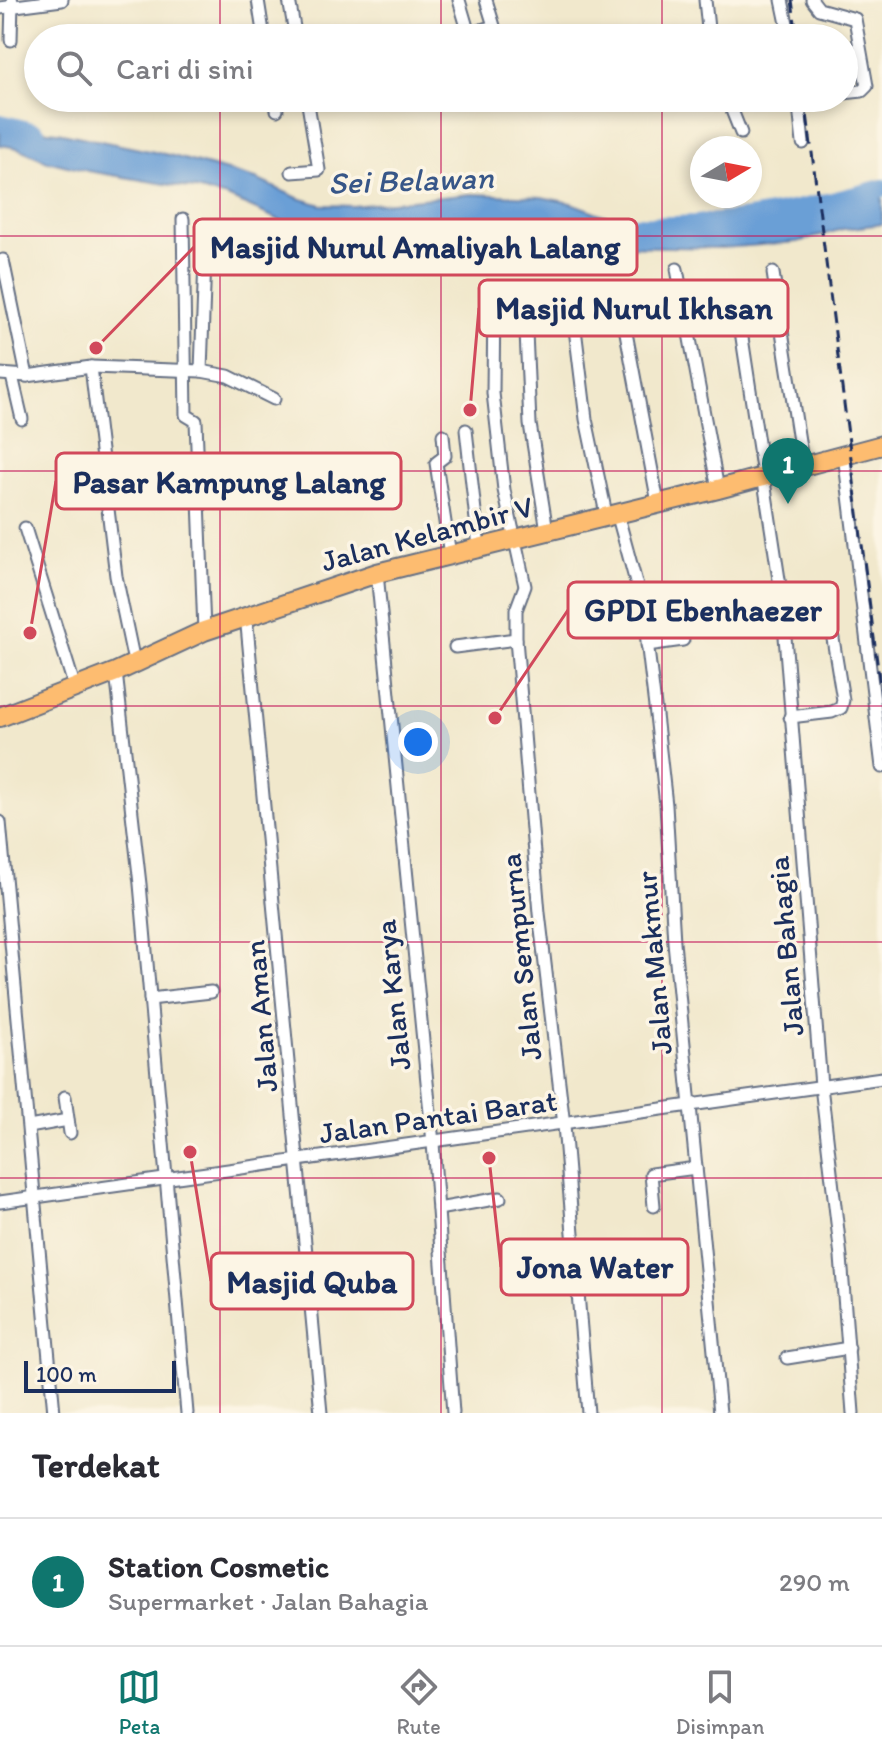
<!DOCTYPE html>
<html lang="id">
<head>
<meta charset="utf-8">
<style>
	:root { --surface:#fff; --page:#f2f2f3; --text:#2b2b33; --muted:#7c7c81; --line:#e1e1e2; --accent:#0f766e }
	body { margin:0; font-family:Itim,sans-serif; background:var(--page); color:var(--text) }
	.compass { position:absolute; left:690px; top:136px; width:72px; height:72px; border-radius:50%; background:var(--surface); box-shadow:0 4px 12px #0003; rotate:80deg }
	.scale { position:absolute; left:24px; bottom:20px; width:152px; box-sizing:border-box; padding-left:8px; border:4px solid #1b2f5e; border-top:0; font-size:22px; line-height:28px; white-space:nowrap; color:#1b2f5e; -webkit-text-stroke:6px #fcf5e5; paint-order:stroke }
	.you { position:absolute; left:418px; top:742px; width:28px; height:28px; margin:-20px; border:6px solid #fff; border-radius:50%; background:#1a73e8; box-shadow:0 0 0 12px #1a73e833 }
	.badge { display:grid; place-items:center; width:52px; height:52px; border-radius:50%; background:var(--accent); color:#fff; font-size:26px; font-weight:700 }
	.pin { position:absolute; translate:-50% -66px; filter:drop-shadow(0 2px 4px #0008) }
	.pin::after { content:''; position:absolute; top:42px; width:28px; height:24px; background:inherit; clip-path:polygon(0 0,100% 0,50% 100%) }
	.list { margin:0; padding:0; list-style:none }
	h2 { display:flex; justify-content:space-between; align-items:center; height:104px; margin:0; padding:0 32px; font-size:34px }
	h2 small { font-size:26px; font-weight:400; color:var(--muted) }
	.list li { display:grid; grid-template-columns:52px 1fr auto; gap:24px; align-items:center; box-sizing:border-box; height:128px; padding:0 32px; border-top:2px solid var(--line) }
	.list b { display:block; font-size:30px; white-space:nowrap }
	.list p { margin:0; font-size:26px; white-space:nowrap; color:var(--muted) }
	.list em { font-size:26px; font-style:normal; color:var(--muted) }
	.icon { flex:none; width:44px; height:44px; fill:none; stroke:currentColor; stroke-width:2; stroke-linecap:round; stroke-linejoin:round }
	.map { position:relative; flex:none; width:882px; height:1413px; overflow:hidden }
	.search { position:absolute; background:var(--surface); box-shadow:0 4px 12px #0003; left:24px; right:24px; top:24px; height:88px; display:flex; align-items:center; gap:20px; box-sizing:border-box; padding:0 28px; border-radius:44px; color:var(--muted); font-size:30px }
	.sheet { height:232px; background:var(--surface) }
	nav { display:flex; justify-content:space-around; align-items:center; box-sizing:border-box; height:112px; border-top:2px solid var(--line); background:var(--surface); font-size:22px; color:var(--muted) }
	nav a { display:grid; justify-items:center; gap:4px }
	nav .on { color:var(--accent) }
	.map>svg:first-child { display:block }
	.water { fill:#6a9fd6; stroke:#42679a; stroke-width:2 }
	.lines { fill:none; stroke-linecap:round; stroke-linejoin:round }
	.river { stroke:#6a9fd6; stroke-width:18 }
	.street-casing { stroke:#667084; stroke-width:15 }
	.primary-casing { stroke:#667084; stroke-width:22 }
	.street { stroke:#fff; stroke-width:11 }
	.primary { stroke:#fdbc70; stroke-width:18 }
	.rail { stroke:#1b2f5e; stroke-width:3; stroke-dasharray:12 6; stroke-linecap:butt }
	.grid { fill:none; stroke:#c2185b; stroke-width:2; stroke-opacity:0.55 }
	.labels { text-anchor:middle; stroke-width:7; stroke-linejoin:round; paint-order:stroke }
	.street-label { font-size:30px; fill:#1b2f5e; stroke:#fcf5e5 }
	.water-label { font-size:32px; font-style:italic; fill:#375688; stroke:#fcf5e5 }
	.leader { fill:none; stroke:#d1495b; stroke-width:3 }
	.callout-dot { fill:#d1495b; stroke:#fcf5e5; stroke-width:3 }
	.callout { fill:#fcf5e5; stroke:#d1495b; stroke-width:3 }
	.callout-label { font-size:32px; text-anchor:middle; font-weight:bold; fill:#1b2f5e }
</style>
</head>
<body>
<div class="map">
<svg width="882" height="1413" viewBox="0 0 882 1413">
	<rect width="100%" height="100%" fill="#fcf5e5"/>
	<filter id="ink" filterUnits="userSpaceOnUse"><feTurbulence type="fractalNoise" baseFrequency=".0125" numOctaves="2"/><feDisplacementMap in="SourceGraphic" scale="16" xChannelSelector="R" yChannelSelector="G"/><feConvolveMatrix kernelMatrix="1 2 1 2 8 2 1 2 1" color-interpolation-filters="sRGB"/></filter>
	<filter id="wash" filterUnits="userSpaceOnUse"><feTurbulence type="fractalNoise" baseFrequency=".006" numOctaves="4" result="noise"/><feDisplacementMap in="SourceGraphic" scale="32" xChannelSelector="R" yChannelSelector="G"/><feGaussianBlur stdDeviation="1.8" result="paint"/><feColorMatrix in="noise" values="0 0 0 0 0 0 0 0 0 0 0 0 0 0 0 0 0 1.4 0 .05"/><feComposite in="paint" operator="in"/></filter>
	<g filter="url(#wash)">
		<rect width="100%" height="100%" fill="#f1e8cc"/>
		<path class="water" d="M0,125L57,132L169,155L256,179L298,198L322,205L353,206L471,194L541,197L571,203L619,221L663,228L757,218L882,190V224L843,229L797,242L722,248L614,246L568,234L498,227L413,229L372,241L354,242L302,230L227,197L195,189L88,171L47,161L18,148L0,145Z"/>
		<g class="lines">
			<g class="river">
				<path d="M0,123L36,132"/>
				<path d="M615,224C705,231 796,212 882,188"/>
			</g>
		</g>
	</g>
	<g filter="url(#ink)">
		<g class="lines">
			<g class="street-casing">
				<g id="street">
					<path d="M258,0L264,38"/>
					<path d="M289,0L296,38"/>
					<path d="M459,0L469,34L494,26L486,0"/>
					<path d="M705,0L709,38"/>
					<path d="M782,0L790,38"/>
					<path d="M812,0L819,9L855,19L867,86L862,91L844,93"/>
					<path d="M0,8L62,0"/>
					<path d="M11,40L12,1"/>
					<path d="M275,98L277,110"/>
					<path d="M727,98L741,133"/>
					<path d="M798,98L803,143"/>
					<path d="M292,172L319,170L307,98"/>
					<path d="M183,219L186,415L196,421L204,631"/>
					<path d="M3,260L27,376"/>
					<path d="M677,269L718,489"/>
					<path d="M773,273L803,467"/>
					<path d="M618,290L658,503"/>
					<path d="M494,295L493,393L504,490L525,586L516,610V639L539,913L564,1125L588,1413"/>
					<path d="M572,304L586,419L606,514"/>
					<path d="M737,305L782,599L821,1086L841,1257L853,1413"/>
					<path d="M739,316L780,311"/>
					<path d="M526,332L530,424L547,531"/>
					<path d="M91,367L116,576L134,662"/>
					<path d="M201,371L206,231"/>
					<path d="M0,374L27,376L91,367L201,371L228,376L274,399"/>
					<path d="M12,376L22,419"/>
					<path d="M466,430L479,547"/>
					<path d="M443,435L445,456L436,463L450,555"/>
					<path d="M844,454L882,767"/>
					<path d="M617,513L643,608L656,715L666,805L674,942L720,1413"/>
					<path d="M25,528L75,688"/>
					<path d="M377,573L433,1143L453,1413"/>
					<path d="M782,599L826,596L843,700L841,708L832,712L790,717"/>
					<path d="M246,615L321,1413"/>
					<path d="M647,645L683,640"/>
					<path d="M455,647L516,639"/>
					<path d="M116,672L140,884L187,1413"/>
					<path d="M0,822L54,1413"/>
					<path d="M150,999L211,992"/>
					<path d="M65,1097L70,1133"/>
					<path d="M29,1127L68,1120"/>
					<path d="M0,1202L882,1078"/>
					<path d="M654,1206L651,1174L696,1168"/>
					<path d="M438,1209L500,1198"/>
					<path d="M787,1358L849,1348"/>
				</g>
			</g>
			<g class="primary-casing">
				<path id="primary" d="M0,717L116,672L204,631L377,573L718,489L882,445"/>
			</g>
			<use href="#street" class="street"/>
			<use href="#primary" class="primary"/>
			<g class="rail">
				<path d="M792,0L797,38"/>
				<path d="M805,98L882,701"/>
			</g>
		</g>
	</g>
	<path class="grid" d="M220,0V38M441,0V38M662,0V38M220,98V1413M441,98V1413M662,98V1413M0,236H882M0,471H882M0,706H882M0,942H882M0,1178H882"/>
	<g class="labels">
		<g class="street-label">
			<text transform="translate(427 534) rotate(-15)" y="10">Jalan Kelambir V</text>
			<text transform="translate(786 946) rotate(-95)" y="10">Jalan Bahagia</text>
			<text transform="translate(521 957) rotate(-96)" y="10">Jalan Sempurna</text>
			<text transform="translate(654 963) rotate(-95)" y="10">Jalan Makmur</text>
			<text transform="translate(393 995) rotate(-96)" y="10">Jalan Karya</text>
			<text transform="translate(261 1016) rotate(-95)" y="10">Jalan Aman</text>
			<text transform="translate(438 1117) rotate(-8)" y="10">Jalan Pantai Barat</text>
		</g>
		<g class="water-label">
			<text transform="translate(411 180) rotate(-2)" y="11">Sei Belawan</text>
		</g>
	</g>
	<path class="leader" d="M96 348L194 247M470 410L479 308M30 633L56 481M495 718L568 610M489 1158L501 1267M190 1152L211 1281"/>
	<g class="callout-dot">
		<circle cx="96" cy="348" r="8"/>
		<circle cx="470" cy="410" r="8"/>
		<circle cx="30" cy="633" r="8"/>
		<circle cx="495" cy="718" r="8"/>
		<circle cx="489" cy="1158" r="8"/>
		<circle cx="190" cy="1152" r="8"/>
	</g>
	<g class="callout">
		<rect x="194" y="219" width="443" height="56" rx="8"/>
		<rect x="479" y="280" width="309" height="56" rx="8"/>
		<rect x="56" y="453" width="345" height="56" rx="8"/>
		<rect x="568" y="582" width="270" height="56" rx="8"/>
		<rect x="501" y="1239" width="187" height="56" rx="8"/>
		<rect x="211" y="1253" width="202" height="56" rx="8"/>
	</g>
	<g class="callout-label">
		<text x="415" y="258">Masjid Nurul Amaliyah Lalang</text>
		<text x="634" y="319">Masjid Nurul Ikhsan</text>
		<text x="229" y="493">Pasar Kampung Lalang</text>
		<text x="703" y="621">GPDI Ebenhaezer</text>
		<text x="595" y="1278">Jona Water</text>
		<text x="312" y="1293">Masjid Quba</text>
	</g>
</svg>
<svg class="compass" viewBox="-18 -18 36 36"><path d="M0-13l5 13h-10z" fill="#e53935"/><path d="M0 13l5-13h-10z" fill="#7c7c81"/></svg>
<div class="scale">100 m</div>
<div class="you"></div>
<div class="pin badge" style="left:788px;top:504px">1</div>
<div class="search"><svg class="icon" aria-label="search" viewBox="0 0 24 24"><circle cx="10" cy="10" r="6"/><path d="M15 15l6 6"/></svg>Cari di sini</div>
</div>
<section class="sheet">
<h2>Terdekat<small></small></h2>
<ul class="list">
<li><span class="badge">1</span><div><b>Station Cosmetic</b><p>Supermarket · Jalan Bahagia</p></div><em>290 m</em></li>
</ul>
</section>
<nav>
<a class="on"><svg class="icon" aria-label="map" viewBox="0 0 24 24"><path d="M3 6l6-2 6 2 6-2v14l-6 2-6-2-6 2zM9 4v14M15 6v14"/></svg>Peta</a>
<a><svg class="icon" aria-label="directions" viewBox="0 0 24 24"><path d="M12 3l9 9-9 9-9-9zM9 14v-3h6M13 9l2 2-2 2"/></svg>Rute</a>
<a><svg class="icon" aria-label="saved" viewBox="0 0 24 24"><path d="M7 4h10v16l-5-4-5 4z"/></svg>Disimpan</a>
</nav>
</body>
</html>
